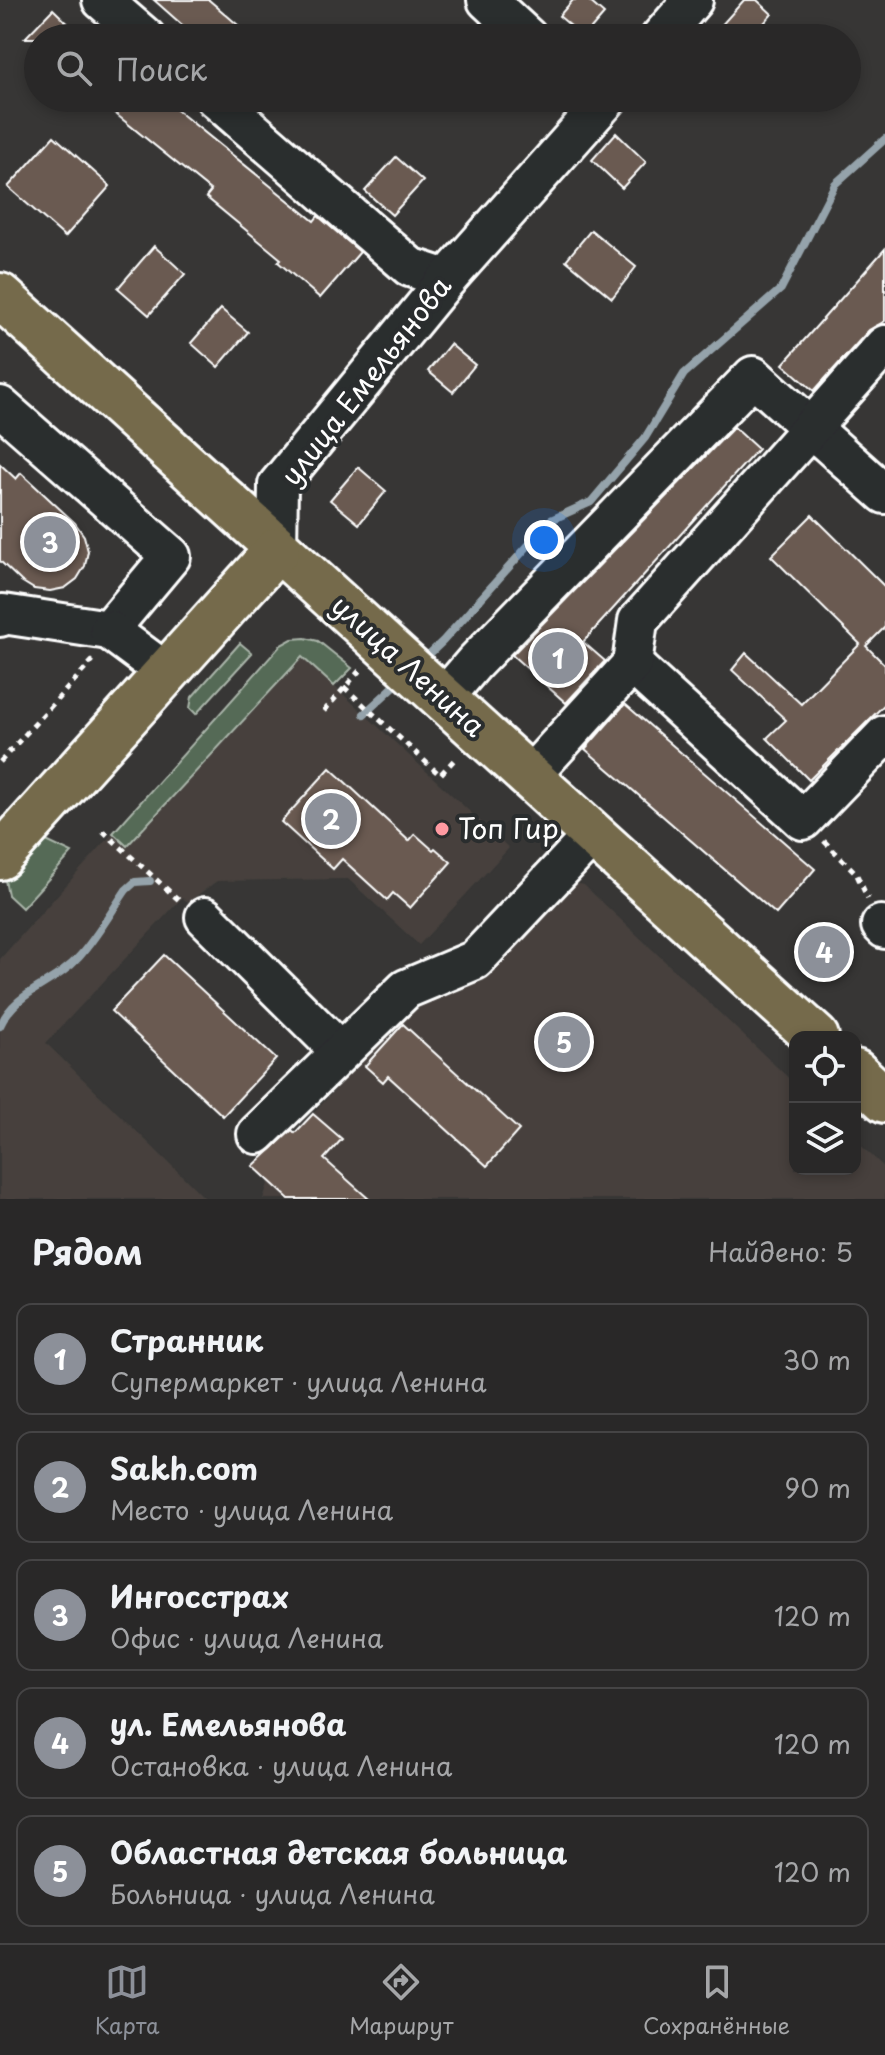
<!DOCTYPE html>
<html lang="ru">
<head>
<meta charset="utf-8">
<style>
	:root { --surface:#292828; --page:#313030; --text:#f1f3f6; --muted:#a5a6a8; --line:#454445; --accent:#8c9099 }
	body { margin:0; font-family:"Playpen Sans",sans-serif; background:var(--page); color:var(--text) }
	.controls { position:absolute; right:24px; bottom:24px; display:grid; overflow:hidden; border-radius:16px; box-shadow:0 4px 12px #0003 }
	.controls button { width:72px; height:72px; display:grid; place-items:center; padding:0; border:0; border-bottom:2px solid var(--line); background:var(--surface); color:var(--text); font:40px sans-serif }
	.you { position:absolute; left:544px; top:540px; width:28px; height:28px; margin:-20px; border:6px solid #fff; border-radius:50%; background:#1a73e8; box-shadow:0 0 0 12px #1a73e833 }
	.badge { display:grid; place-items:center; width:52px; height:52px; border-radius:50%; background:var(--accent); color:#fff; font-size:26px; font-weight:700 }
	.pin { position:absolute; translate:-50% -50%; border:4px solid #fff; box-shadow:0 2px 8px #0006 }
	.list { margin:0; padding:0; list-style:none }
	h2 { display:flex; justify-content:space-between; align-items:center; height:104px; margin:0; padding:0 32px; font-size:34px }
	h2 small { font-size:26px; font-weight:400; color:var(--muted) }
	.list li { display:grid; grid-template-columns:52px 1fr auto; gap:24px; align-items:center; box-sizing:border-box; height:112px; margin:0 16px 16px; padding:0 16px; border:2px solid var(--line); border-radius:16px }
	.list b { display:block; font-size:30px; white-space:nowrap }
	.list p { margin:0; font-size:26px; white-space:nowrap; color:var(--muted) }
	.list em { font-size:26px; font-style:normal; color:var(--muted) }
	.icon { flex:none; width:44px; height:44px; fill:none; stroke:currentColor; stroke-width:2; stroke-linecap:round; stroke-linejoin:round }
	.map { position:relative; flex:none; width:885px; height:1199px; overflow:hidden }
	.search { position:absolute; background:var(--surface); box-shadow:0 4px 12px #0003; left:24px; right:24px; top:24px; height:88px; display:flex; align-items:center; gap:20px; box-sizing:border-box; padding:0 28px; border-radius:44px; color:var(--muted); font-size:30px }
	.sheet { height:744px; background:var(--surface) }
	nav { display:flex; justify-content:space-around; align-items:center; box-sizing:border-box; height:112px; border-top:2px solid var(--line); background:var(--surface); font-size:22px; color:var(--muted) }
	nav a { display:grid; justify-items:center; gap:4px }
	nav .on { color:var(--accent) }
	.map>svg:first-child { display:block }
	.built { fill:#46413d }
	.green { fill:#556b56; stroke:#aab5aa; stroke-width:2 }
	.lines { fill:none; stroke-linecap:round; stroke-linejoin:round }
	.stream { stroke:#95a3ab; stroke-width:8 }
	.building { fill:#6a5a51; stroke:#fff; stroke-width:2 }
	.minor-casing { stroke:#fff; stroke-width:44 }
	.major-casing { stroke:#fff; stroke-width:50 }
	.path { stroke:#fff; stroke-width:5; stroke-dasharray:6 6; stroke-linecap:butt }
	.minor { stroke:#2a2d2e; stroke-width:38 }
	.major { stroke:#746b4b; stroke-width:44 }
	.poi-dot { fill:#ff9aa2; stroke:#2a2d2e; stroke-width:3 }
	.labels { text-anchor:middle; stroke-width:8; stroke-linejoin:round; paint-order:stroke }
	.street-label { font-size:28px; fill:#fff; stroke:#2a2d2e }
	.poi-label { font-size:28px; fill:#fff; stroke:#2a2d2e; text-anchor:start }
</style>
</head>
<body>
<div class="map">
<svg width="885" height="1199" viewBox="0 0 885 1199">
	<rect width="100%" height="100%" fill="#373635"/>
	<filter id="ink" filterUnits="userSpaceOnUse"><feTurbulence type="fractalNoise" baseFrequency=".0125" numOctaves="2"/><feDisplacementMap in="SourceGraphic" scale="16" xChannelSelector="R" yChannelSelector="G"/><feConvolveMatrix kernelMatrix="1 2 1 2 8 2 1 2 1" color-interpolation-filters="sRGB"/></filter>
	<g filter="url(#ink)">
		<g class="built">
			<path d="M303,657L509,848L419,945L348,879L217,881L188,902L182,898L46,1043L206,1199H0V959L113,833L128,846Z"/>
			<path d="M575,883L584,885L795,1084V1169H855V1140L885,1168V1199H263L269,1181L253,1166L289,1127L296,1133L416,999L477,981L566,884Z"/>
		</g>
		<g class="green">
			<path d="M305,638L318,641L352,668L334,686L302,657L127,846L113,833L281,645L292,639Z"/>
			<path d="M240,643L252,653L196,714L190,708L192,697Z"/>
			<path d="M42,839L72,853L22,908L8,895L5,880Z"/>
		</g>
		<g class="lines">
			<g class="stream">
				<path d="M421,662L443,641L551,520L591,502L645,438L684,374L781,289L835,184L885,139"/>
				<path d="M364,714L402,679"/>
				<path d="M0,1026C16,990 54,985 79,957C97,937 111,912 126,890L135,882L150,881"/>
			</g>
		</g>
		<g class="building">
			<path d="M154,0H209L253,38H197Z"/>
			<path d="M573,0H588L604,14L584,37L559,16Z"/>
			<path d="M744,0H757L772,14L751,38H710Z"/>
			<path d="M53,9L83,38H25Z"/>
			<path d="M96,98H162L314,221L318,216L360,252L320,298L278,262L281,259L206,197L211,191Z"/>
			<path d="M616,133L646,162L622,188L592,160Z"/>
			<path d="M54,136L110,186L65,237L8,187Z"/>
			<path d="M396,157L423,181L392,215L365,191Z"/>
			<path d="M591,230L636,267L612,298L566,260Z"/>
			<path d="M154,246L185,274L149,315L118,288Z"/>
			<path d="M885,249V321L869,330L814,391L783,364Z"/>
			<path d="M221,309L248,332L218,367L191,343Z"/>
			<path d="M450,344L475,365L453,392L428,371Z"/>
			<path d="M734,427L758,449L583,642L605,661L566,703L512,655Z"/>
			<path d="M0,464L16,479L21,473L75,523L84,536L88,551L85,566L77,579L65,588L50,591L34,589L21,581L0,561Z"/>
			<path d="M358,467L386,491L359,524L330,500Z"/>
			<path d="M812,515L885,587V627L866,646L885,665V704L809,780L767,738L786,720L732,670L746,653L801,704L860,644L771,556Z"/>
			<path d="M625,704L815,869L776,914L585,749Z"/>
			<path d="M330,768L409,841L415,834L433,850L435,848L451,862L410,908L393,893L387,900L342,859L333,869L281,822Z"/>
			<path d="M164,955L276,1059L223,1116L111,1011Z"/>
			<path d="M403,1024L519,1130L487,1166L388,1076L383,1082L365,1066Z"/>
			<path d="M313,1114L342,1139L324,1159L369,1199H289L253,1166L292,1130L295,1133Z"/>
		</g>
		<g class="lines">
			<g class="minor-casing">
				<g id="minor">
					<path d="M102,0L146,38"/>
					<path d="M487,0L528,38"/>
					<path d="M660,38L693,0"/>
					<path d="M215,98L410,267L447,279"/>
					<path d="M0,406L171,556L109,630L3,614L0,617"/>
					<path d="M277,550L278,485L447,279L608,98"/>
					<path d="M109,630L167,673"/>
					<path d="M632,664L803,820L885,735"/>
					<path d="M444,698L474,663L753,376L885,494"/>
					<path d="M530,776L632,664L638,621L885,345"/>
					<path d="M205,917L340,1051"/>
					<path d="M881,925L885,929"/>
					<path d="M257,1134L406,989L475,960L594,834"/>
				</g>
			</g>
			<g class="major-casing">
				<g id="major">
					<path d="M0,296L816,1037"/>
					<path d="M0,857L277,550"/>
					<path d="M855,1072L885,1100"/>
				</g>
			</g>
			<g class="path">
				<path d="M344,687L440,775L455,759"/>
				<path d="M324,711L361,669"/>
				<path d="M0,762L95,658"/>
				<path d="M103,831L181,902"/>
				<path d="M824,841L856,873L868,899"/>
			</g>
			<use href="#minor" class="minor"/>
			<use href="#major" class="major"/>
		</g>
	</g>
	<circle class="poi-dot" cx="442" cy="829" r="8"/>
	<g class="labels">
		<g class="street-label">
			<text transform="translate(366 381) rotate(-52)" y="10">улица Емельянова</text>
			<text transform="translate(408 666) rotate(42)" y="10">улица Ленина</text>
		</g>
		<g class="poi-label">
			<text x="458" y="839">Топ Гир</text>
		</g>
	</g>
</svg>
<div class="controls">
<button><svg class="icon" aria-label="locate" viewBox="0 0 24 24"><circle cx="12" cy="12" r="6"/><path d="M12 2v4M12 18v4M2 12h4M18 12h4"/></svg></button>
<button><svg class="icon" aria-label="layers" viewBox="0 0 24 24"><path d="M12 4l9 5-9 5-9-5zM3 14l9 5 9-5"/></svg></button>
</div>
<div class="you"></div>
<div class="pin badge" style="left:558px;top:658px">1</div>
<div class="pin badge" style="left:331px;top:819px">2</div>
<div class="pin badge" style="left:50px;top:542px">3</div>
<div class="pin badge" style="left:824px;top:952px">4</div>
<div class="pin badge" style="left:564px;top:1042px">5</div>
<div class="search"><svg class="icon" aria-label="search" viewBox="0 0 24 24"><circle cx="10" cy="10" r="6"/><path d="M15 15l6 6"/></svg>Поиск</div>
</div>
<section class="sheet">
<h2>Рядом<small>Найдено: 5</small></h2>
<ul class="list">
<li><span class="badge">1</span><div><b>Странник</b><p>Супермаркет · улица Ленина</p></div><em>30 m</em></li>
<li><span class="badge">2</span><div><b>Sakh.com</b><p>Место · улица Ленина</p></div><em>90 m</em></li>
<li><span class="badge">3</span><div><b>Ингосстрах</b><p>Офис · улица Ленина</p></div><em>120 m</em></li>
<li><span class="badge">4</span><div><b>ул. Емельянова</b><p>Остановка · улица Ленина</p></div><em>120 m</em></li>
<li><span class="badge">5</span><div><b>Областная детская больница</b><p>Больница · улица Ленина</p></div><em>120 m</em></li>
</ul>
</section>
<nav>
<a class="on"><svg class="icon" aria-label="map" viewBox="0 0 24 24"><path d="M3 6l6-2 6 2 6-2v14l-6 2-6-2-6 2zM9 4v14M15 6v14"/></svg>Карта</a>
<a><svg class="icon" aria-label="directions" viewBox="0 0 24 24"><path d="M12 3l9 9-9 9-9-9zM9 14v-3h6M13 9l2 2-2 2"/></svg>Маршрут</a>
<a><svg class="icon" aria-label="saved" viewBox="0 0 24 24"><path d="M7 4h10v16l-5-4-5 4z"/></svg>Сохранённые</a>
</nav>
</body>
</html>
